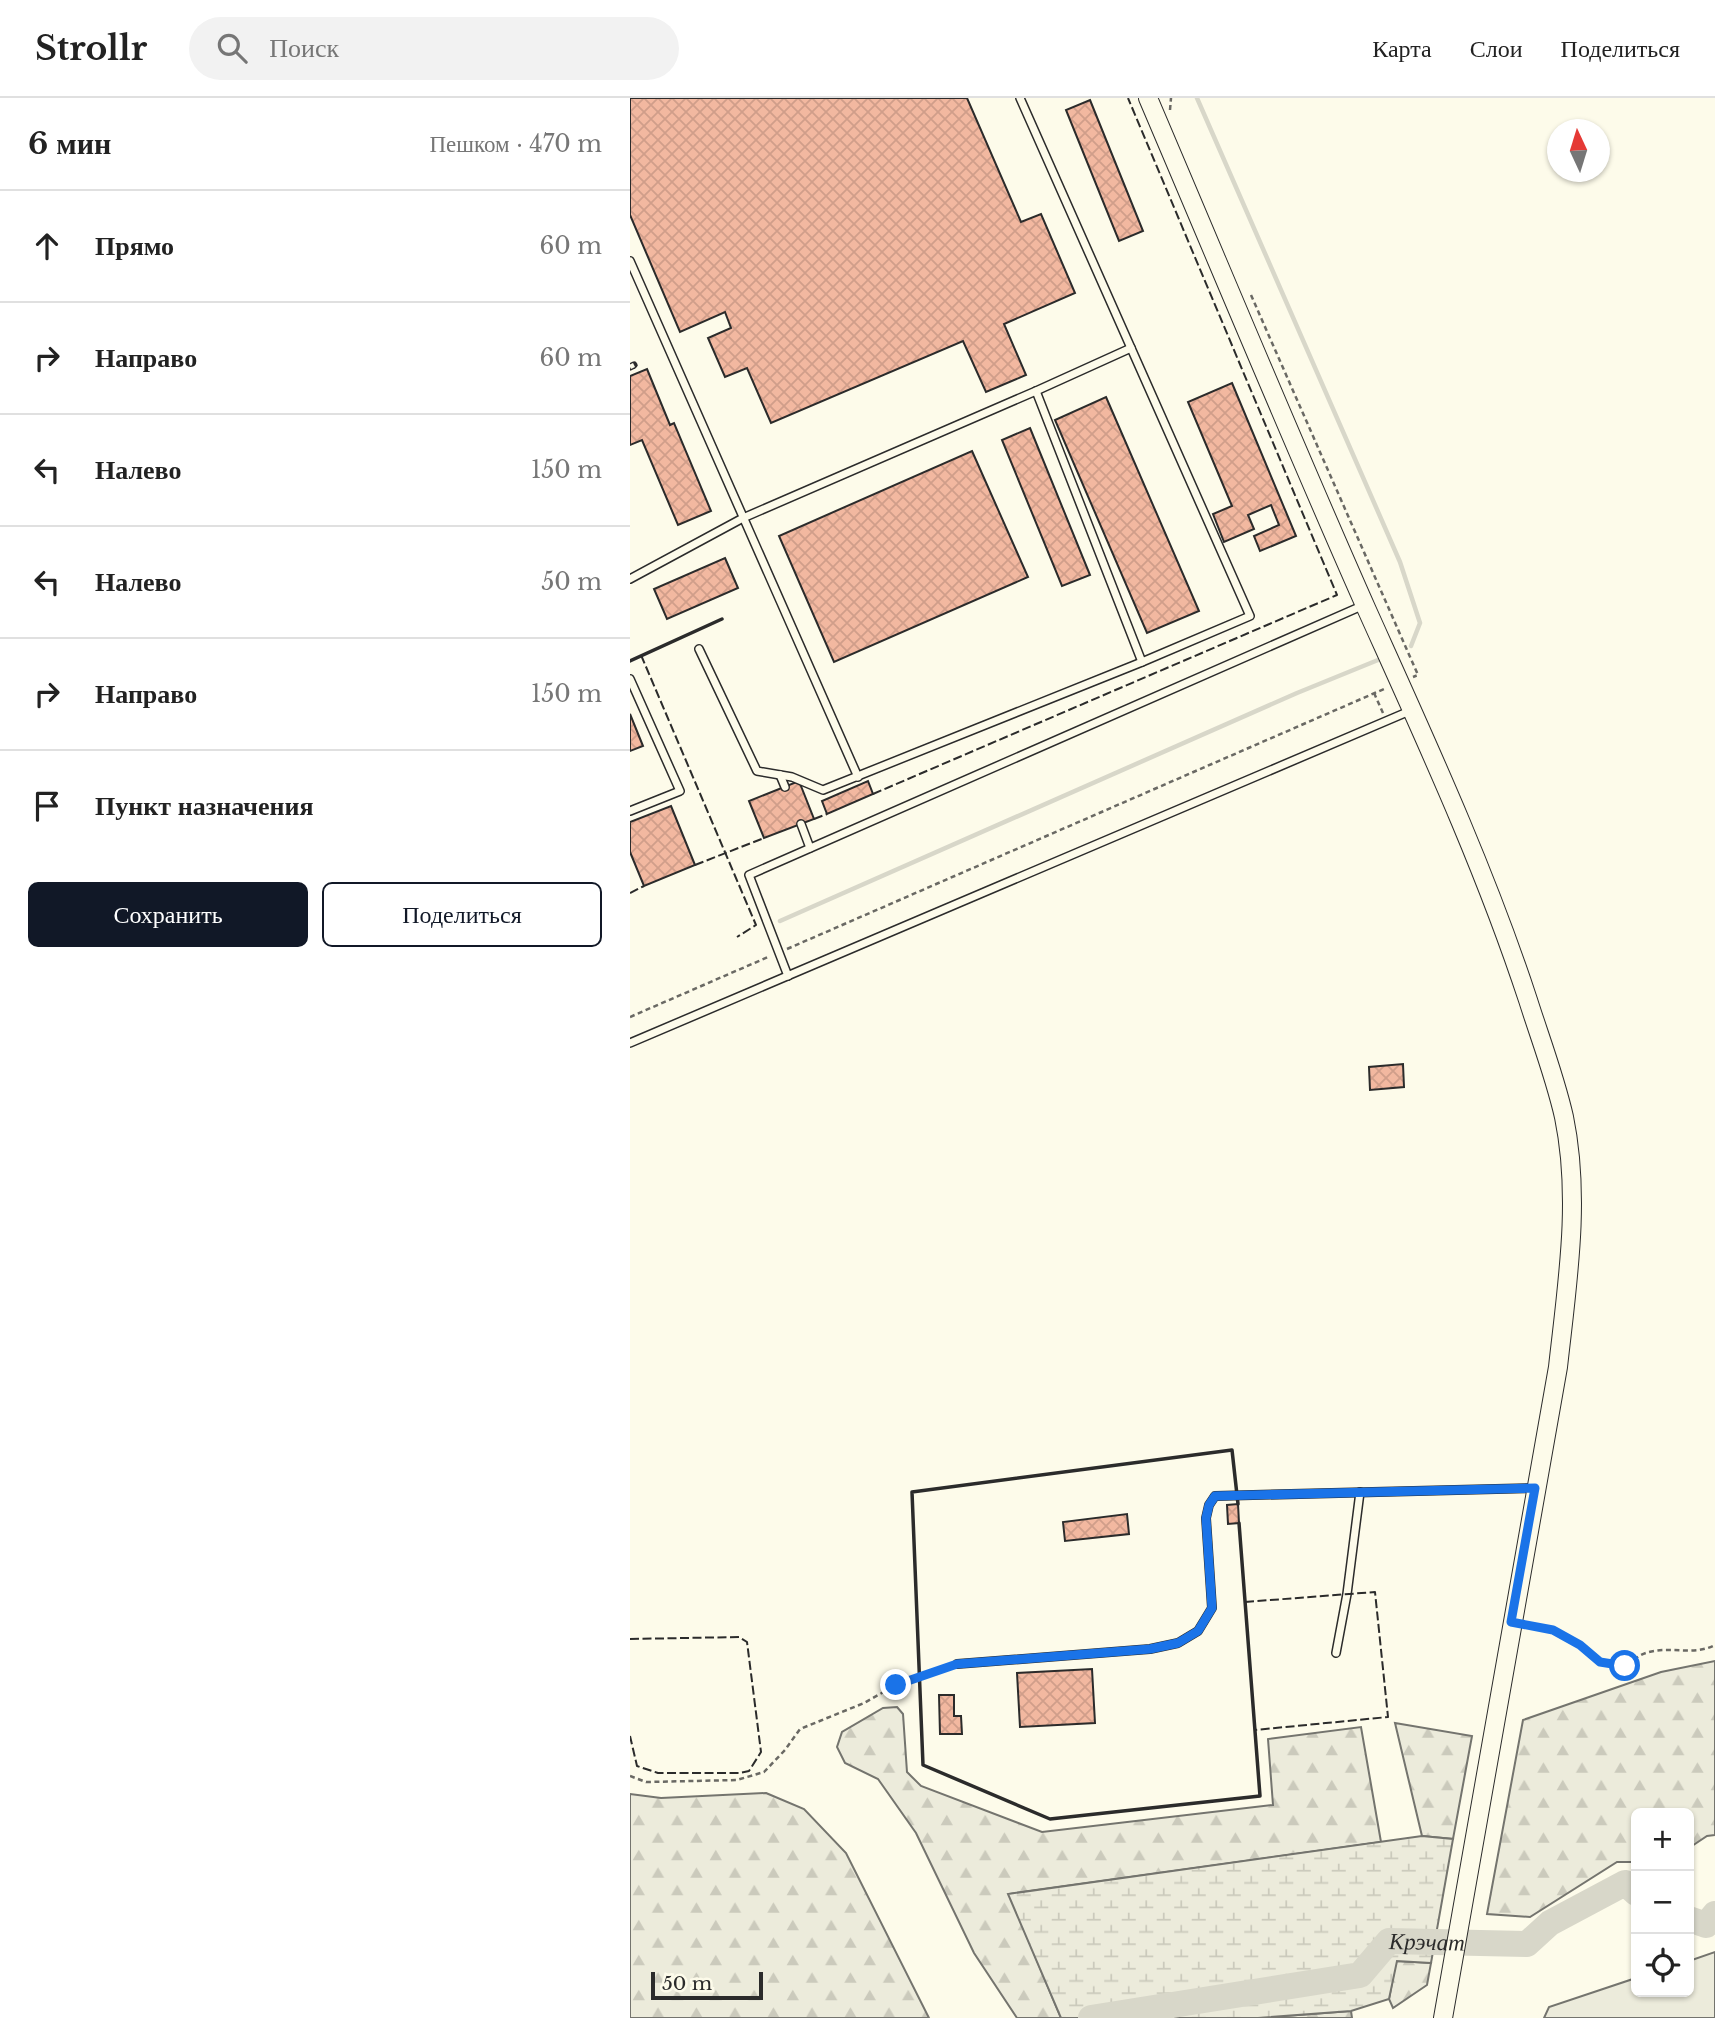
<!DOCTYPE html>
<html lang="ru">
<head>
<meta charset="utf-8">
<style>
	:root { --surface:#fff; --page:#f2f2f2; --text:#222; --muted:#767676; --line:#e0e0e0; --accent:#111827 }
	body { margin:0; font-family:"Libre Baskerville",serif; background:var(--page); color:var(--text) }
	.controls { position:absolute; right:21px; bottom:21px; display:grid; overflow:hidden; border-radius:10px; box-shadow:0 2px 5px #0004 }
	.controls button { width:63px; height:63px; display:grid; place-items:center; padding:0; border:0; border-bottom:2px solid var(--line); background:var(--surface); color:var(--text); font:35px sans-serif }
	.compass { position:absolute; left:917px; top:21px; width:63px; height:63px; border-radius:50%; background:var(--surface); box-shadow:0 2px 5px #0004; rotate:356deg }
	.scale { position:absolute; left:21px; bottom:18px; width:112px; box-sizing:border-box; padding-left:7px; border:4px solid #2b2b2b; border-top:0; font-size:19px; line-height:24px; white-space:nowrap; color:#2b2b2b; -webkit-text-stroke:5px #fdfbea; paint-order:stroke }
	.stop { position:absolute; width:21px; height:21px; margin:-16px; border:5px solid #1a73e8; border-radius:50%; background:#fff }
	.stop.end { background:#1a73e8; border-color:#fff; box-shadow:0 2px 7px #0008 }
	.list { margin:0; padding:0; list-style:none }
	h2 { display:flex; justify-content:space-between; align-items:center; height:91px; margin:0; padding:0 28px; font-size:30px }
	h2 small { font-size:23px; font-weight:400; color:var(--muted) }
	.list li { display:grid; grid-template-columns:46px 1fr auto; gap:21px; align-items:center; box-sizing:border-box; height:112px; padding:0 28px; border-top:2px solid var(--line) }
	.list b { display:block; font-size:26px; white-space:nowrap }
	.list em { font-size:23px; font-style:normal; color:var(--muted) }
	.actions { display:flex; gap:14px; padding:21px 28px }
	.actions a { flex:1; padding:16px 0; border:2px solid var(--accent); border-radius:10px; text-align:center; font-size:24px; color:var(--accent) }
	.actions .main { background:var(--accent); color:#fff }
	.icon { flex:none; width:38px; height:38px; fill:none; stroke:currentColor; stroke-width:2; stroke-linecap:round; stroke-linejoin:round }
	.map { position:relative; flex:none; width:1085px; height:1920px; overflow:hidden }
	header { display:flex; align-items:center; gap:42px; box-sizing:border-box; height:98px; padding:0 35px; background:var(--surface); border-bottom:2px solid var(--line) }
	header strong { font-size:33px }
	nav { display:flex; gap:38px; margin-inline-start:auto; font-size:24px }
	.search { width:490px; height:63px; background:var(--page); display:flex; align-items:center; gap:18px; box-sizing:border-box; padding:0 24px; border-radius:38px; color:var(--muted); font-size:26px }
	main { display:flex }
	aside { flex:1; background:var(--surface) }
	.map>svg:first-child { display:block }
	.grass { fill:#ecebdb; stroke:#74746e; stroke-width:2 }
	.forest { fill:url(#forest-firs); stroke:#74746e; stroke-width:2 }
	.wetland { fill:url(#wetland-marsh); stroke:#74746e; stroke-width:2 }
	.lines { fill:none; stroke-linecap:round; stroke-linejoin:round }
	.stream { stroke:#d8d7c9; stroke-width:4.5 }
	.river { stroke:#d8d7c9; stroke-width:26 }
	.building { fill:url(#building-cross-hatch); stroke:#2b2b2b; stroke-width:2 }
	.service-casing { stroke:#2b2b2b; stroke-width:10 }
	.tertiary-casing { stroke:#2b2b2b; stroke-width:20 }
	.path { stroke:#6a6964; stroke-width:2.5; stroke-dasharray:5 3.5; stroke-linecap:butt }
	.service { stroke:#fdfbea; stroke-width:7 }
	.tertiary { stroke:#fdfbea; stroke-width:18 }
	.rail-casing { stroke:#2b2b2b; stroke-width:7 }
	.rail { stroke:#fdfbea; stroke-width:4.5; stroke-dasharray:13; stroke-linecap:butt }
	.fence { stroke:#2b2b2b; stroke-width:2; stroke-dasharray:9 3.5; stroke-linecap:butt }
	.wall { stroke:#2b2b2b; stroke-width:3.5 }
	.route { stroke:#1a73e8; stroke-width:9 }
	.labels { text-anchor:middle; stroke-width:5; stroke-linejoin:round; paint-order:stroke }
	.water-label { font-size:23px; font-style:italic; fill:#2b2b2b; stroke:#fdfbea }
</style>
</head>
<body>
<header>
<strong>Strollr</strong>
<div class="search"><svg class="icon" aria-label="search" viewBox="0 0 24 24"><circle cx="10" cy="10" r="6"/><path d="M15 15l6 6"/></svg>Поиск</div>
<nav><a>Карта</a><a>Слои</a><a>Поделиться</a></nav>
</header>
<main>
<aside>
<h2>6 мин<small>Пешком · 470 m</small></h2>
<ul class="list">
<li><svg class="icon" aria-label="ahead" viewBox="0 0 24 24"><path d="M12 20V5M6 11l6-6 6 6"/></svg><div><b>Прямо</b></div><em>60 m</em></li>
<li><svg class="icon" aria-label="right" viewBox="0 0 24 24"><path d="M7 20v-9h11M14 6l5 5-5 5"/></svg><div><b>Направо</b></div><em>60 m</em></li>
<li><svg class="icon" aria-label="left" viewBox="0 0 24 24"><path d="M17 20v-9H6M10 6l-5 5 5 5"/></svg><div><b>Налево</b></div><em>150 m</em></li>
<li><svg class="icon" aria-label="left" viewBox="0 0 24 24"><path d="M17 20v-9H6M10 6l-5 5 5 5"/></svg><div><b>Налево</b></div><em>50 m</em></li>
<li><svg class="icon" aria-label="right" viewBox="0 0 24 24"><path d="M7 20v-9h11M14 6l5 5-5 5"/></svg><div><b>Направо</b></div><em>150 m</em></li>
<li><svg class="icon" aria-label="arrive" viewBox="0 0 24 24"><path d="M6 21V4h12l-3 4 3 4H6"/></svg><div><b>Пункт назначения</b></div></li>
</ul>
<div class="actions"><a class="main">Сохранить</a><a>Поделиться</a></div>
</aside>
<div class="map">
<svg width="1085" height="1920" viewBox="0 0 1085 1920">
	<defs>
		<pattern id="forest-firs" width="22" height="20" patternUnits="userSpaceOnUse" patternTransform="scale(1.75)"><rect width="22" height="20" fill="#ecebdb"/><path d="M5 1l3.5 6h-7zM16 11l3.5 6h-7z" fill="#cbcabc"/></pattern>
		<pattern id="wetland-marsh" width="20" height="14" patternUnits="userSpaceOnUse" patternTransform="scale(1.75)"><rect width="20" height="14" fill="#ecebdb"/><path d="M1 5h8M5 5V1M11 12h8M15 12V8" fill="none" stroke="#cbcabc"/></pattern>
		<pattern id="building-cross-hatch" width="8" height="8" patternUnits="userSpaceOnUse" patternTransform="scale(1.75)"><rect width="8" height="8" fill="#f2b8a0"/><path d="M0 0l8 8M0 8l8-8" fill="none" stroke="#d09e8a"/></pattern>
	</defs>
	<rect width="100%" height="100%" fill="#fdfbea"/>
	<path class="grass" d="M1085,1854V1920H914L919,1909L1006,1880V1894H1059V1863Z"/>
	<g class="forest">
		<path d="M1085,1563V1737L1077,1738L1059,1750V1715H1006V1764H987L900,1819L857,1816L893,1622L1031,1574Z"/>
		<path d="M267,1609L273,1616L277,1674L291,1688L412,1734L643,1707L638,1641L731,1629L751,1744L379,1796L431,1920H387L344,1855L286,1735L248,1681L215,1665L207,1649L212,1634L253,1610Z"/>
		<path d="M765,1625L842,1638L823,1741L792,1738Z"/>
		<path d="M136,1695L174,1711L216,1755L299,1920H0V1696L31,1700Z"/>
		<path d="M766,1863L801,1865L797,1887L763,1910L759,1901Z"/>
		<path d="M721,1913L722,1920H628Z"/>
	</g>
	<path class="wetland" d="M792,1738L823,1741L801,1865L767,1863L759,1901L721,1913L628,1920H431L378,1796Z"/>
	<g class="lines">
		<g class="stream">
			<path d="M567,0L770,464L790,525L781,548"/>
			<path d="M150,823L667,595L748,562"/>
		</g>
		<g class="river">
			<path d="M1059,1821L1076,1827L1085,1816"/>
			<path id="s1" d="M461,1920L730,1877L759,1843L897,1846L920,1825L995,1785L1006,1795"/>
		</g>
	</g>
	<g class="building">
		<path d="M0,0H337L391,124L411,116L445,195L374,226L396,277L356,294L333,243L141,325L117,270L95,279L78,240L101,230L95,214L50,234L0,117Z"/>
		<path d="M460,2L513,133L489,143L436,12Z"/>
		<path d="M17,271L40,327L44,325L81,413L48,427L12,342L0,347V278Z"/>
		<path d="M602,285L666,438L630,453L624,438L649,427L641,407L618,417L624,431L594,444L583,416L602,408L558,304Z"/>
		<path d="M476,299L569,513L517,535L425,322Z"/>
		<path d="M400,330L460,477L432,488L372,342Z"/>
		<path d="M342,353L398,479L204,564L149,438Z"/>
		<path d="M95,460L108,490L37,521L24,491Z"/>
		<path d="M0,616L13,648L0,653Z"/>
		<path d="M169,683L184,721L134,740L119,703Z"/>
		<path d="M238,683L243,696L197,716L192,703Z"/>
		<path d="M41,708L65,767L14,788L0,754V724Z"/>
		<path d="M773,966L774,989L740,992L739,969Z"/>
		<path d="M608,1406L609,1425L598,1426L597,1407Z"/>
		<path d="M497,1416L499,1436L435,1443L433,1424Z"/>
		<path d="M462,1571L465,1625L390,1629L387,1575Z"/>
		<path d="M309,1597H324V1618H331L332,1636H310Z"/>
	</g>
	<g class="lines">
		<g class="service-casing">
			<g id="service">
				<path d="M0,163L228,679"/>
				<path d="M406,293L512,564"/>
				<path d="M0,481L113,420L406,293L501,250"/>
				<path d="M69,551L127,673L162,679L193,692L512,564L620,518L390,0"/>
				<path d="M0,581L50,693L0,713"/>
				<path d="M150,677L155,689"/>
				<path d="M171,726L180,750"/>
				<path d="M158,878L119,777L734,507"/>
				<path d="M0,945L782,612"/>
				<path d="M706,1555L717,1496L730,1394"/>
				<path d="M327,1566L520,1551L548,1545L568,1533L582,1510L576,1420L579,1407L585,1398L905,1390"/>
			</g>
		</g>
		<g class="tertiary-casing">
			<path id="tertiary" d="M518,0C591,171 662,343 737,512C795,641 854,768 898,902C910,940 925,979 934,1019C951,1101 937,1187 928,1269L813,1920"/>
		</g>
		<g class="path">
			<path d="M540,12L541,0"/>
			<path d="M621,197L788,577L783,579"/>
			<path d="M744,595L753,615"/>
			<path d="M157,851L754,591"/>
			<path d="M0,919L138,859"/>
			<path d="M898,1527L923,1532L950,1547L970,1564L995,1568C1002,1563 1010,1556 1019,1554C1041,1548 1064,1558 1085,1547"/>
			<path d="M0,1678L16,1684L107,1682L134,1674L155,1652L170,1631L234,1605L266,1587L318,1569"/>
		</g>
		<use href="#service" class="service"/>
		<use href="#tertiary" class="tertiary"/>
		<g class="rail-casing">
			<path id="rail" d="M0,269L4,267"/>
		</g>
		<use href="#rail" class="rail"/>
		<g class="fence">
			<path d="M11,557L126,827L107,839"/>
			<path d="M243,696L707,497L498,0"/>
			<path d="M184,721L197,716"/>
			<path d="M65,767L134,740"/>
			<path d="M0,795L14,788"/>
			<path d="M615,1504L745,1494L758,1619L625,1632"/>
			<path d="M0,1541L109,1539L117,1544L131,1654L119,1673L110,1675H28L7,1668L0,1638"/>
		</g>
		<g class="wall">
			<path d="M0,563L92,521"/>
			<path d="M608,1406L602,1352L282,1394L293,1667L420,1721L630,1698L609,1425"/>
		</g>
	</g>
	<g class="lines">
		<path class="route" d="M266,1587L327,1566L520,1551L548,1545L568,1533L582,1510L576,1420L579,1407L585,1398L905,1390L881,1524L923,1532L950,1547L970,1564L995,1568"/>
	</g>
	<g class="labels">
		<g class="water-label">
			<text dy="8" stroke="none"><textPath href="#s1" startOffset="355">Крэчат</textPath></text>
		</g>
	</g>
</svg>
<div class="controls">
<button>+</button>
<button>−</button>
<button><svg class="icon" aria-label="locate" viewBox="0 0 24 24"><circle cx="12" cy="12" r="6"/><path d="M12 2v4M12 18v4M2 12h4M18 12h4"/></svg></button>
</div>
<svg class="compass" viewBox="-18 -18 36 36"><path d="M0-13l5 13h-10z" fill="#e53935"/><path d="M0 13l5-13h-10z" fill="#767676"/></svg>
<div class="scale">50 m</div>
<div class="stop" style="left:995px;top:1568px"></div>
<div class="stop end" style="left:266px;top:1587px"></div>
</div>
</main>
</body>
</html>
